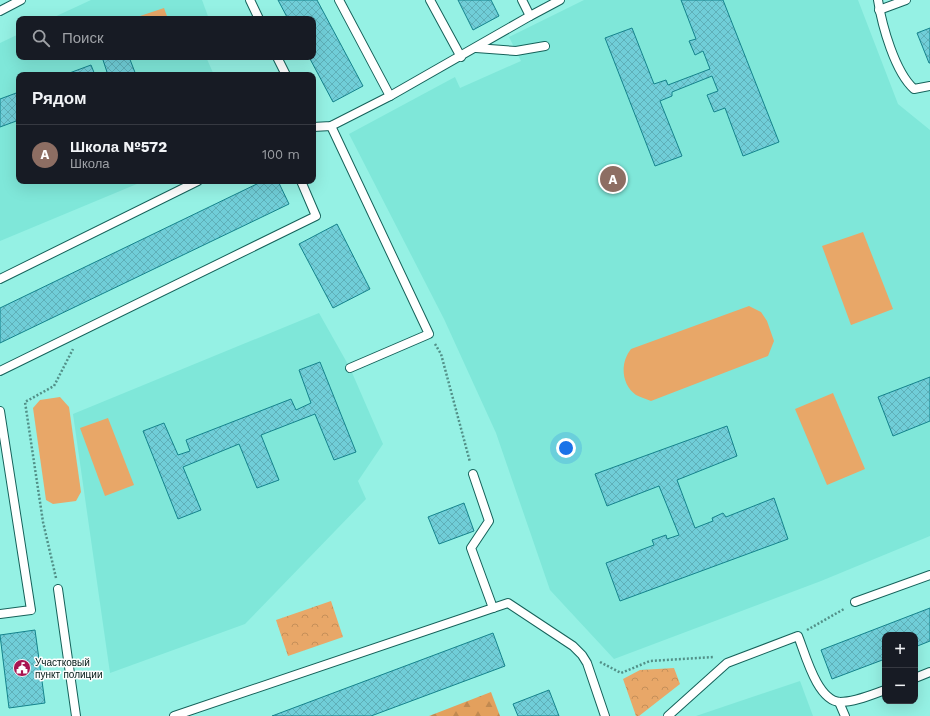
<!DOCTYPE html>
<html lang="ru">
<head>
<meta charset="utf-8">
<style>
	:root { --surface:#171b24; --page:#242831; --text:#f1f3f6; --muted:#9ea1a6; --line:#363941; --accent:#8c9099 }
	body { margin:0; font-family:"Work Sans",sans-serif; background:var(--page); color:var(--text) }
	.controls { position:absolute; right:12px; bottom:12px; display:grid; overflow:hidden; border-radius:8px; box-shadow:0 4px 16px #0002 }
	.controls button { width:36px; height:36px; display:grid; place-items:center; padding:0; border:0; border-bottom:1px solid var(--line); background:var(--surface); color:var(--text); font:20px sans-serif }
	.you { position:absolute; left:566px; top:448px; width:14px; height:14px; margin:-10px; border:3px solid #fff; border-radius:50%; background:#1a73e8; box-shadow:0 0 0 6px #1a73e833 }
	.badge { display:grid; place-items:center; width:26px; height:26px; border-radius:50%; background:var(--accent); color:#fff; font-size:13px; font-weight:700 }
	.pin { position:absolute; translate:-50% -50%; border:2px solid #fff; box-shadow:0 1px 4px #0006 }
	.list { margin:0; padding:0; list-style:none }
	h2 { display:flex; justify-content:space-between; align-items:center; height:52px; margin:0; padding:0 16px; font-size:17px }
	h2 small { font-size:13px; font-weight:400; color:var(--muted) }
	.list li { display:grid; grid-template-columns:26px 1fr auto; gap:12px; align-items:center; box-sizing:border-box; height:60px; padding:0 16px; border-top:1px solid var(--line) }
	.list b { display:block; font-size:15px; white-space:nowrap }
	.list p { margin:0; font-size:13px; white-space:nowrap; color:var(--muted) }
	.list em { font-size:13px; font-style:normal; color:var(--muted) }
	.icon { flex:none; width:22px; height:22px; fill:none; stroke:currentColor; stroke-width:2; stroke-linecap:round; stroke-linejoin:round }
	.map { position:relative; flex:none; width:930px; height:716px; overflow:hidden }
	.search { position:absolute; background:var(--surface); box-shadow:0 4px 16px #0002; left:16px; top:16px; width:300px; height:44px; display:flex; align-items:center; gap:10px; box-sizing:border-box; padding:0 14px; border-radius:8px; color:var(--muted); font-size:15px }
	.panel { position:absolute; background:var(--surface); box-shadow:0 4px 16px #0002; left:16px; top:72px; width:300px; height:112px; border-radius:8px }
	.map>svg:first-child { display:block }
	.built { fill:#7fe7d9 }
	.forest { fill:url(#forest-firs) }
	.park { fill:url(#park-crowns) }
	.garden { fill:#e8a768 }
	.building { fill:url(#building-cross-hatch); stroke:#15838c }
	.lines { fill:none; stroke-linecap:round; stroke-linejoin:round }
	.service-casing { stroke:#15625a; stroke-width:10 }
	.path { stroke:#529088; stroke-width:2.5; stroke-dasharray:2 2; stroke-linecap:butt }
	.service { stroke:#fff; stroke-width:8 }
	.labels { text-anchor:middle; stroke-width:3; stroke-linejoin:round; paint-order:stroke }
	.poi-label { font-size:10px; fill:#001815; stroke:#fefefe; text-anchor:start }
</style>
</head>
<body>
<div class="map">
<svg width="930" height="716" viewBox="0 0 930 716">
	<defs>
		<pattern id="forest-firs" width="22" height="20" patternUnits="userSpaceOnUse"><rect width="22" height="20" fill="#e3a05d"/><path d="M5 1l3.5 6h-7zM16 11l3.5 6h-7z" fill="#c18950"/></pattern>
		<pattern id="park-crowns" width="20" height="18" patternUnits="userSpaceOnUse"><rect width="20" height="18" fill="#e8a768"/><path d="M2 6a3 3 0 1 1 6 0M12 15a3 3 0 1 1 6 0" fill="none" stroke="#c58f59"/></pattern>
		<pattern id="building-cross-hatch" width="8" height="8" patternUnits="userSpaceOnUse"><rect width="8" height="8" fill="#70ced8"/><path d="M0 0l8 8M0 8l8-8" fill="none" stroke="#5fb0b8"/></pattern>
	</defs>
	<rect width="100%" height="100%" fill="#95f1e4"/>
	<g class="built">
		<path d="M91,0H202L209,19H50Z"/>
		<path d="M584,0H858L898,104L930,130V536L821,581L614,659L550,590L496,433L444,319L349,134L455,77L460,88L521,61L509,37Z"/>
		<path d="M19,34V57H206L214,75H19V181H144L0,241V43Z"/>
		<path d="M319,313L350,368L383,444L358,481L366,499L245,624L110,673L73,414Z"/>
		<path d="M800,681L813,716H696Z"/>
	</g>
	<path class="forest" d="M491,692L500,716H429Z"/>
	<g class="park">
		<path d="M331,601L343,637L288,656L276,620Z"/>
		<path d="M674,668L680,684L639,716H636L623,679L640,670Z"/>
	</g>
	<g class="garden">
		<path d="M164,8L168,19H141L140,16Z"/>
		<path d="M863,232L893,309L851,325L822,246Z"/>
		<path d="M749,306L761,312L767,321L774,341L768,356L651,401C646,399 640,397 636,395C621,384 620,363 631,349Z"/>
		<path d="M833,393L865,469L827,485L795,409Z"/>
		<path d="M60,397L69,407L81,492L76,501L53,504L46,500L33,408L40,400Z"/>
		<path d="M108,418L134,485L105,496L80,428Z"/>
	</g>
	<g class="building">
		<path d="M278,0H317L363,86L333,102L309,57H313V19H288Z"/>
		<path d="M458,0H491L499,16L473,30Z"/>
		<path d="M681,0H723L779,142L743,156L725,108L714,112L707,95L718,91L712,76L672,92V96L660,101L682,156L655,166L605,38L632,28L654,84L666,80L668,85L710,69L703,51L695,55L689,41L696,39Z"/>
		<path d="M930,28V63H929L917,33Z"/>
		<path d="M102,57H129L136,75H98L107,72Z"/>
		<path d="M91,65L95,75H64Z"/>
		<path d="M19,92V120L0,127V99Z"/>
		<path d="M263,181H278L289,204L0,343V308Z"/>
		<path d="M337,224L370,289L333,308L299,244Z"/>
		<path d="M320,362L356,452L334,460L315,414L261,435L279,480L257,488L239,444L183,467L201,510L178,519L143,431L164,423L178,455L190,451L186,440L291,399L296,410L311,403L299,370Z"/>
		<path d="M930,377V421L893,436L878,397Z"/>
		<path d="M727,426L737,456L677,480L695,528L713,521L712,518L723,513L726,517L774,498L788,539L620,601L606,563L654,545L652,540L666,535L667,539L679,535L659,486L607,506L595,474Z"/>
		<path d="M464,503L474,531L439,544L428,517Z"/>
		<path d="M930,608V641L915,647V635H885V659L832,679L821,650Z"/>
		<path d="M35,630L45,703L9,708L0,635Z"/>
		<path d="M493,633L505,666L371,716H272Z"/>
		<path d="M549,690L559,716H518L513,704Z"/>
	</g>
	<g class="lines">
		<g class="service-casing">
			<g id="service">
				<path d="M250,0L259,19"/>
				<path d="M339,0L390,96"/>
				<path d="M430,0L461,57"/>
				<path d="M522,0L530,16L560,0"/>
				<path d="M878,0C882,26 895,72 914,89L930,86"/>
				<path d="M879,10L906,0"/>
				<path d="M0,11L21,0"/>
				<path d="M476,48L516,51L545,46"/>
				<path d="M277,57L286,75"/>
				<path d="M331,126L429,334L350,368"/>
				<path d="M313,127L331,126L390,96L530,16"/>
				<path d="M0,279L198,181"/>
				<path d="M0,371L316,216L301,181"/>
				<path d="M0,411L31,610L0,614"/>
				<path d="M58,589L76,716"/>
				<path d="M855,602L930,575"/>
				<path d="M493,608L508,603L573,646L582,655L587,663L605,716"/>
				<path d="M915,678L930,672"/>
				<path d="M839,702L845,716"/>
				<path d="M174,716L493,608L471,548L489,521L473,474"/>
				<path d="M668,716L727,663L798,636C805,653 817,701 840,702C855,702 871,695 885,690"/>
			</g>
		</g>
		<g class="path">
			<path d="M435,344L441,354L470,462"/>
			<path d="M56,578L43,522L25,402L54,386L73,349"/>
			<path d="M807,630L844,609"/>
			<path d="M600,662L621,673L650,661L714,657"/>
		</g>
		<use href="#service" class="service"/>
	</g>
	<defs>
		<g id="civic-disc" transform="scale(0.9)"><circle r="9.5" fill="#a71450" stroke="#fefefe"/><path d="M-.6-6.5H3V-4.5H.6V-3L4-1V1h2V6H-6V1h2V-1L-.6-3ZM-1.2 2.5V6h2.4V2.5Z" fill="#fff"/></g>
	</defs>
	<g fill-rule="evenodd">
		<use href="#civic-disc" x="22" y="668"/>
	</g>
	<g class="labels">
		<g class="poi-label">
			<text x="35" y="666">Участковый<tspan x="35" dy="12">пункт полиции</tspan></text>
		</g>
	</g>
</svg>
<div class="controls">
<button>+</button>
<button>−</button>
</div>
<div class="you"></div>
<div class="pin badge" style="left:613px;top:179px;background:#8d6e63">A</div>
<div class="search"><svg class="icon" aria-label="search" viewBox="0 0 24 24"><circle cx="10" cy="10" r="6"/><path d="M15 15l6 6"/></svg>Поиск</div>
<section class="panel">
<h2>Рядом<small></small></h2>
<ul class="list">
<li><span class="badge" style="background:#8d6e63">A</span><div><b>Школа №572</b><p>Школа</p></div><em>100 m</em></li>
</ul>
</section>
</div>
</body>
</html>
